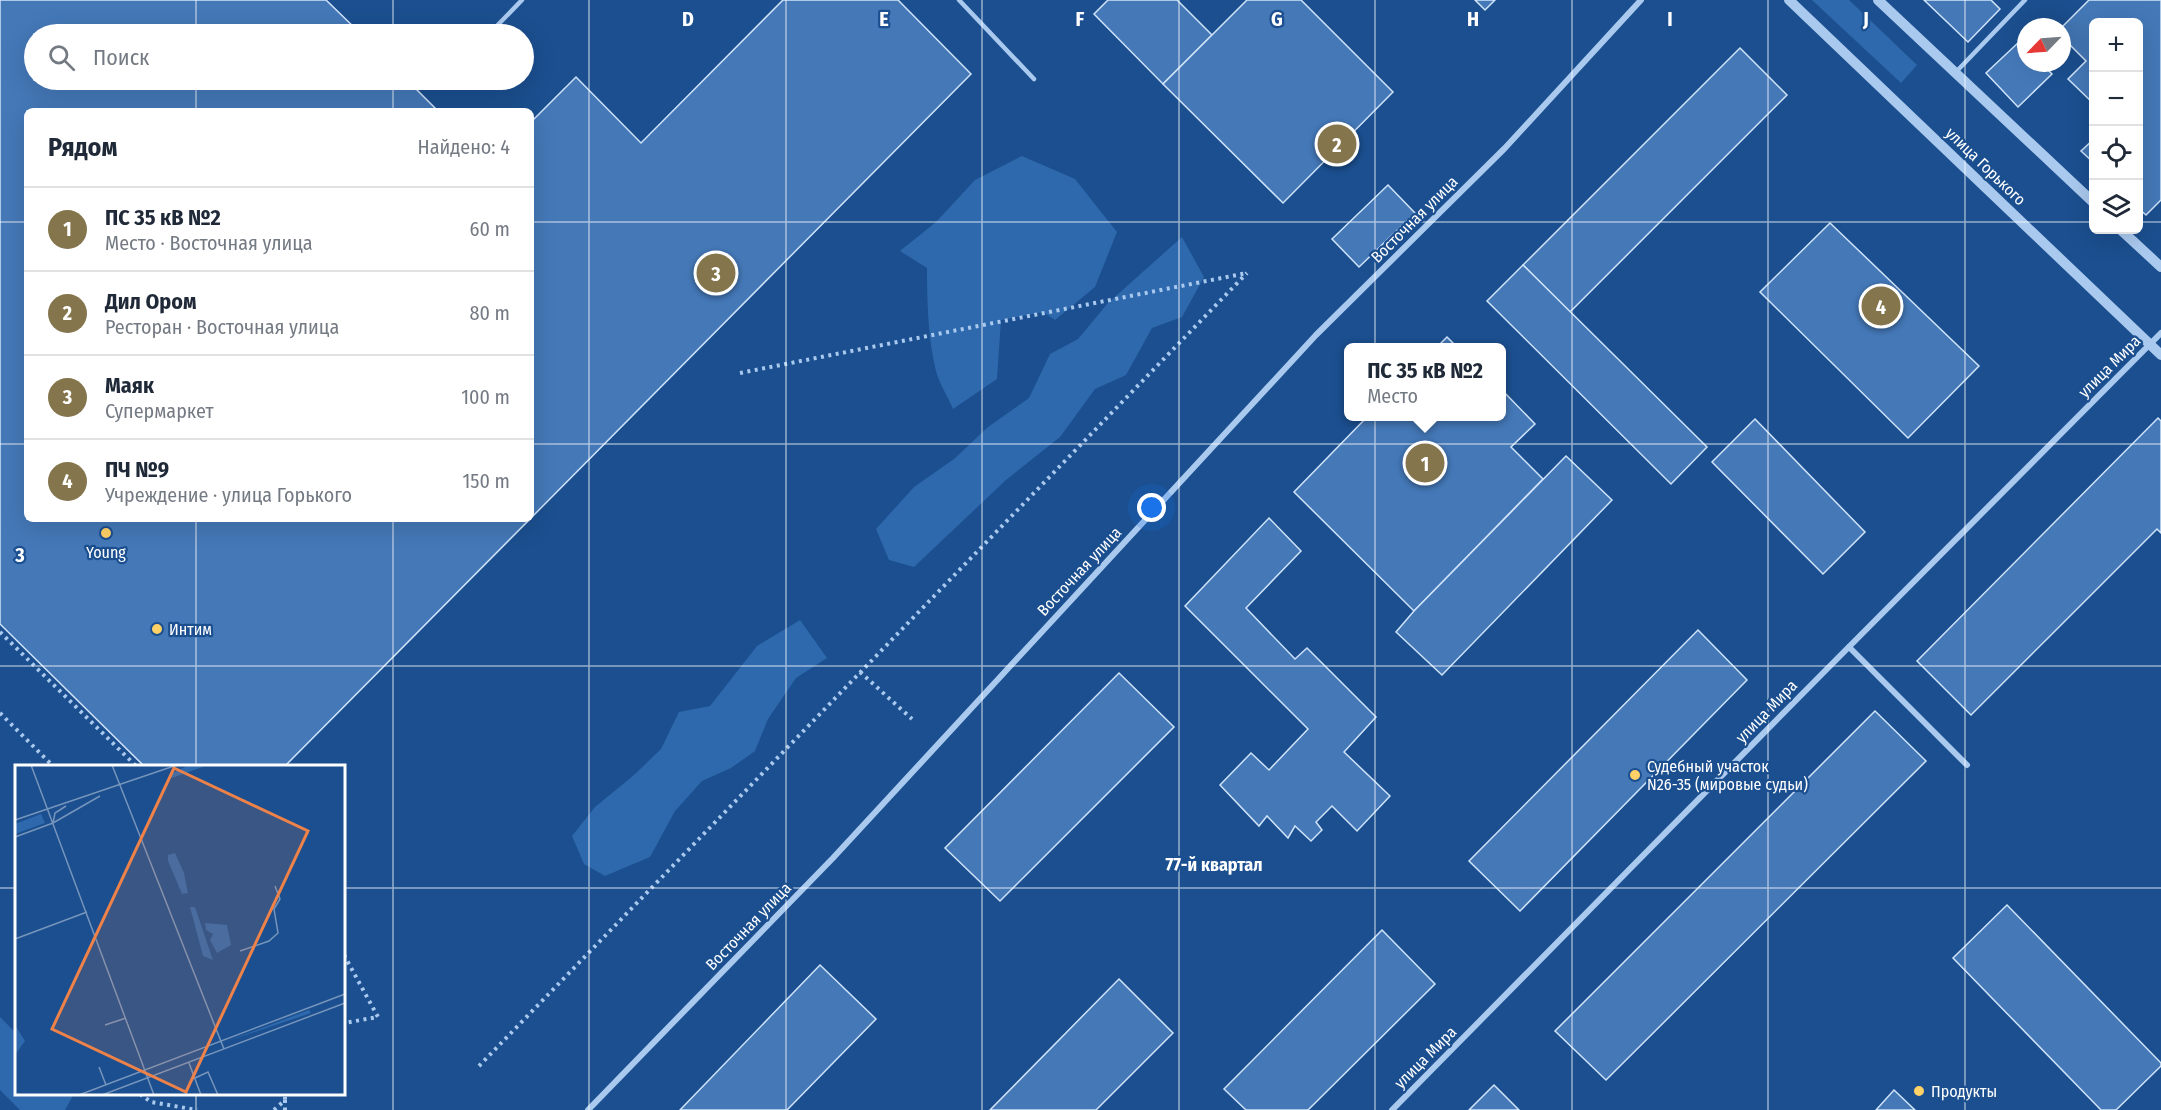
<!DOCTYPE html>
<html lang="ru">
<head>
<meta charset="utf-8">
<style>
	:root { --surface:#fff; --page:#f2f2f3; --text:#1f2937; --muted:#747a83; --line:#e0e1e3; --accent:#84754c }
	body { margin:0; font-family:"Fira Sans Condensed",sans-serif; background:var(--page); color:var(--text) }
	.controls { position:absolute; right:18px; top:18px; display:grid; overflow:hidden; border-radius:9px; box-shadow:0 6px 24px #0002 }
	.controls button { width:54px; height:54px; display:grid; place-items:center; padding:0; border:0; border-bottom:2px solid var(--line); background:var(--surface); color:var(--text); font:30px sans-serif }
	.compass { position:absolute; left:2017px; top:18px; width:54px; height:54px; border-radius:50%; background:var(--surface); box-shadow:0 6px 24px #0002; rotate:245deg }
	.you { position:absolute; left:1152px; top:508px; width:21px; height:21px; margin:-15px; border:4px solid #fff; border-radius:50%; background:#1a73e8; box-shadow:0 0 0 9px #1a73e833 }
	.badge { display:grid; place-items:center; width:39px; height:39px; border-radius:50%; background:var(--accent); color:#fff; font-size:20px; font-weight:700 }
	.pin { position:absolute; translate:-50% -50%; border:3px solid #fff; box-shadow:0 2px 6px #0006 }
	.popup { position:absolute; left:1344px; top:343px; width:162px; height:78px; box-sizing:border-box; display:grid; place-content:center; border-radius:9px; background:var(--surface); filter:drop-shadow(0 2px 4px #0005); font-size:20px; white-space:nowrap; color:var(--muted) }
	.popup b { font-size:22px; color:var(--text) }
	.popup::after { content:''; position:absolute; left:50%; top:100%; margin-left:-12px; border:12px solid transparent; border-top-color:var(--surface) }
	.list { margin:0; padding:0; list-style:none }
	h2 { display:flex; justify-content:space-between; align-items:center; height:78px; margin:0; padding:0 24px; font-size:26px }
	h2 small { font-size:20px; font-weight:400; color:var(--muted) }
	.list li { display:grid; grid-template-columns:39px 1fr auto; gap:18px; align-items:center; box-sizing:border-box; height:84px; padding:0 24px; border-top:2px solid var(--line) }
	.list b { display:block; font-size:22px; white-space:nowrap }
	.list p { margin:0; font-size:20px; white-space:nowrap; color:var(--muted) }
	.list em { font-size:20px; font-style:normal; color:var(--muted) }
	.icon { flex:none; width:33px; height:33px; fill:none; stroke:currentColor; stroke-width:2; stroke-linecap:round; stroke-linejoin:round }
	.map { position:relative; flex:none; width:2161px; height:1110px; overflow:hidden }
	.search { position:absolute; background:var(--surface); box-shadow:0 6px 24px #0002; left:24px; top:24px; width:510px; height:66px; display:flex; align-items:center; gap:15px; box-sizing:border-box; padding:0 21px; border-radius:33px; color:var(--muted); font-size:22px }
	.panel { position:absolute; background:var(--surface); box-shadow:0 6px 24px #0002; left:24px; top:108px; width:510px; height:414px; border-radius:9px }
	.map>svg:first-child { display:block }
	.green { fill:#2e69ad }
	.building { fill:#4478b7; stroke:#cfe3fa; stroke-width:1.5 }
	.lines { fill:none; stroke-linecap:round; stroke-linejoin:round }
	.path { stroke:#a9c9ee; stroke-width:4; stroke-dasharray:3 4.5; stroke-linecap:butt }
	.service { stroke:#a9c9ee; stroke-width:4.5 }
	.minor { stroke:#a9c9ee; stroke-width:6 }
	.tertiary { stroke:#a9c9ee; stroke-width:10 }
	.grid { fill:none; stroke:#fff; stroke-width:1.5; stroke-opacity:0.55 }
	.poi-dot { fill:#ffd166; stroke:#1b4f8f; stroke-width:2 }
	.labels { text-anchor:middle; stroke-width:4.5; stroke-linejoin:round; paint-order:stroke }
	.street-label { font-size:16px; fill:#fff; stroke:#1b4f8f }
	.poi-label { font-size:16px; fill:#fff; stroke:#1b4f8f; text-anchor:start }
	.neighbourhood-label { font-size:18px; font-weight:bold; fill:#fff; stroke:#1b4f8f }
	.inset-road { fill:none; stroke:#7695bc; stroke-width:1.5 }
	.view { fill:#ee8249; fill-opacity:0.15; stroke:#ee8249; stroke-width:3 }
	.inset-edge { fill:none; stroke:#fff; stroke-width:3 }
	.grid-label { font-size:20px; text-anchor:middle; font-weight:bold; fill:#fff; stroke:#1b4f8f; stroke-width:4.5; stroke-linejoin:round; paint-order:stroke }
</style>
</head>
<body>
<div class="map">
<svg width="2161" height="1110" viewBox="0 0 2161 1110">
	<rect width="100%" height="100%" fill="#1b4f8f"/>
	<g class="green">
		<path d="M1812,0H1849L1917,65L1901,83Z"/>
		<path d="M1022,156L1075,179L1117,232L1095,287L1055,320L1043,312L1001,320L997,379L953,409C949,399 943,390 939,380C928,350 927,300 927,268L900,251L936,222L975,180Z"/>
		<path d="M1182,237L1204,277L1182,317L1152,328L1126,375L1095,389L1060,437L1006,480L914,567L889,560L876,529L914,487L954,459L988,427L1029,398L1050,354L1078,339L1108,303Z"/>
		<path d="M800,620L827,658L796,678L768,719L755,751L731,768L702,781L675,811L650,857L605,876L584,864L572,836L595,807L634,775L661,749L679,712L710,706L757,646Z"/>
		<path d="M0,1017L16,1033V1094H74L65,1110H20L0,1090Z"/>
	</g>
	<g class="building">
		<path d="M0,0H326L361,34H34V80H407L438,111H27V519H530L285,766H144L0,624Z"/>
		<path d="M783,0H898L971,74L531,518V122L576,77L641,143Z"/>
		<path d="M1108,0H1177L1212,35L1163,84L1094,14Z"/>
		<path d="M1247,0H1301L1393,92L1283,203L1163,84Z"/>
		<path d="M1475,0H1495L1485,10Z"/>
		<path d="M1924,0H1991L2000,9L1968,42Z"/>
		<path d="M2089,0H2161V200L2146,215L2138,208V22H2094V104L2068,79L2086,61L2062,37V27Z"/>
		<path d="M2020,41L2026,48V63H2041L2052,74L2018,107L1986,73Z"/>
		<path d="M1740,48L1787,95L1570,312L1523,265Z"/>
		<path d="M2094,139V163L2081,151Z"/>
		<path d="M1388,185L1415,213L1359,267L1332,239Z"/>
		<path d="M1830,223L1979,366L1908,438L1760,292Z"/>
		<path d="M1523,265L1707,447L1671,484L1487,301Z"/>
		<path d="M1447,337L1458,348H1436Z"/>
		<path d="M1502,390L1535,424L1511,447L1543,479L1414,611L1294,492L1368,416H1502Z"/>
		<path d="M2158,418L2161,421V533L2157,529L1971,715L1917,661Z"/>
		<path d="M1755,419L1865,532L1823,574L1712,462Z"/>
		<path d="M1566,456L1612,500L1442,675L1396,632L1414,611Z"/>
		<path d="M1269,518L1301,551L1246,608L1295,659L1307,648L1376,717L1344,752L1390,796L1357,831L1332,806L1316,822L1322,830L1311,841L1295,826L1288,838L1267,816L1259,826L1220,785L1251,753L1269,770L1308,729L1185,606Z"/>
		<path d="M1698,630L1747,680L1520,911L1469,861Z"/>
		<path d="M1119,673L1174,727L1000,901L945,848Z"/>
		<path d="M1875,711L1926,761L1606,1080L1555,1031Z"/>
		<path d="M2007,905L2161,1063V1066L2116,1110H2101L1953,958Z"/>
		<path d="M1382,930L1435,984L1308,1110H1246L1224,1089Z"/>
		<path d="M820,965L876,1019L787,1110H680Z"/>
		<path d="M1119,979L1173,1033L1096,1110H990Z"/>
		<path d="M1494,1085L1519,1110H1469Z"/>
		<path d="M1894,1090L1915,1110H1876Z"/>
	</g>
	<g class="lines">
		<g class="path">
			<path d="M740,373L1247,273"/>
			<path d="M0,632L136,766"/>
			<path d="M860,672L912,719"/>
			<path d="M0,713L53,766"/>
			<path d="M344,955L378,1017L344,1023"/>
			<path d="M479,1066L1247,273"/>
			<path d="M140,1094L151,1102L197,1110"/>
			<path d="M285,1100V1110"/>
			<path d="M274,1110L285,1100V1094"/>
		</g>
		<g class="service">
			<path d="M959,0L1034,79"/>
			<path d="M489,34L522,0"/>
			<path d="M1955,73L2025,0"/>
		</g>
		<g class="minor">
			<path d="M1849,647L1967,765"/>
			<path d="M588,1110L833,858L1316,335L1505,148L1641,0"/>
			<path d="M1392,1110L1820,676L2161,333"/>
		</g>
		<g class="tertiary">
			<path d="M1789,0L2161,355"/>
			<path d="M1878,0L2094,203"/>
			<path d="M2121,230L2161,267"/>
		</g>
	</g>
	<path class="grid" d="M196,0V34M393,0V34M589,0V1110M786,0V1110M982,0V1110M1179,0V1110M1375,0V1110M1572,0V1110M1768,0V1110M1965,0V1110M196,80V111M393,80V111M0,222H27M531,222H2094M2138,222H2161M0,444H27M531,444H2161M196,519V766M393,519V1110M0,666H2161M0,888H16M344,888H2161M196,1094V1110"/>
	<g class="poi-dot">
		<circle cx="106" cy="533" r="6"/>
		<circle cx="157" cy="629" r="6"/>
		<circle cx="1635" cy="775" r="6"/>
		<circle cx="1919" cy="1091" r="6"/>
	</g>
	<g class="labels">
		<g class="street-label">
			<text transform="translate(1986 166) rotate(44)" y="6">улица Горького</text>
			<text transform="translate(1414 219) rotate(-45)" y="6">Восточная улица</text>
			<text transform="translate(2109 366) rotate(-45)" y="6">улица Мира</text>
			<text transform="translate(1079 571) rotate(-47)" y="6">Восточная улица</text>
			<text transform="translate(1766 711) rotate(-46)" y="6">улица Мира</text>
			<text transform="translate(748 926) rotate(-46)" y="6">Восточная улица</text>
			<text transform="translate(1425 1057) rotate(-45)" y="6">улица Мира</text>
		</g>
		<g class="poi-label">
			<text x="106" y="558" text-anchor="middle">Young</text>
			<text x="169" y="635">Интим</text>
			<text x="1647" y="772">Судебный участок<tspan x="1647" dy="18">N26-35 (мировые судьи)</tspan></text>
			<text x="1931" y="1097">Продукты</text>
		</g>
		<g class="neighbourhood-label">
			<text x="1214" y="871">77-й квартал</text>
		</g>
	</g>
	<g transform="translate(15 765)">
		<rect width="330" height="330" fill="#1b4f8f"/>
		<path d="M174,0H193L157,13L154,10ZM26,49L30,58L0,69V59ZM160,88L169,108L173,128L167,129L153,96V90ZM175,142H180L198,195L188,191ZM190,158L212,160L216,180L202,188L195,175L198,169L191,165ZM294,245L296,248L210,277ZM0,260L10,276L0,290Z" fill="#2e69ad"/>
		<path class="inset-road" d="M16,0L139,330M97,0L209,284M0,55L162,0M38,58L40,48L51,41M0,72L38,58L85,31M0,174L72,147M225,186L254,176L263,168L259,144L265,134L260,121M90,260L111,253M174,298L186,330M84,302L91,320M180,313L193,307L203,330M64,330L330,229M87,330L330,238"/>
		<path class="view" d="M159,3L293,66L171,327L37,264Z"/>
		<rect width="330" height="330" class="inset-edge"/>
	</g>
	<g class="grid-label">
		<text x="688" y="26">D</text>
		<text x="884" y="26">E</text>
		<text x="1080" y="26">F</text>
		<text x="1277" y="26">G</text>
		<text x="1473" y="26">H</text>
		<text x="1670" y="26">I</text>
		<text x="1866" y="26">J</text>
		<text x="20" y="562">3</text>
	</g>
</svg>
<div class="controls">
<button>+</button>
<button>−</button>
<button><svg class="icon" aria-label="locate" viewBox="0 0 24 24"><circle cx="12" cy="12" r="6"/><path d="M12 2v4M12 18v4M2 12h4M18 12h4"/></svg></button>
<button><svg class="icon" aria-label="layers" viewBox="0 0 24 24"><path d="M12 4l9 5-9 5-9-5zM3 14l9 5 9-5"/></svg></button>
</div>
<svg class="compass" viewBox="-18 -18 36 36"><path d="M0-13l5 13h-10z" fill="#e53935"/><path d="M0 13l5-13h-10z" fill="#747a83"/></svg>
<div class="you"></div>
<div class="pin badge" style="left:1425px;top:463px">1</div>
<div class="popup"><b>ПС 35 кВ №2</b>Место</div>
<div class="pin badge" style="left:1337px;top:144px">2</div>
<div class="pin badge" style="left:716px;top:273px">3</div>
<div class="pin badge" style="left:1881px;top:306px">4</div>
<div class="search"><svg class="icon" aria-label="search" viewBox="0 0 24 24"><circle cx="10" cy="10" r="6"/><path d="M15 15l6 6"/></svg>Поиск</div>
<section class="panel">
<h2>Рядом<small>Найдено: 4</small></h2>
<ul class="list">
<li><span class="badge">1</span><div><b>ПС 35 кВ №2</b><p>Место · Восточная улица</p></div><em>60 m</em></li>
<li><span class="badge">2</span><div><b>Дил Ором</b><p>Ресторан · Восточная улица</p></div><em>80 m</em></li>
<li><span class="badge">3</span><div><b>Маяк</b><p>Супермаркет</p></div><em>100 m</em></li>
<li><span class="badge">4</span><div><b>ПЧ №9</b><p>Учреждение · улица Горького</p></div><em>150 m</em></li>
</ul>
</section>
</div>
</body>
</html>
